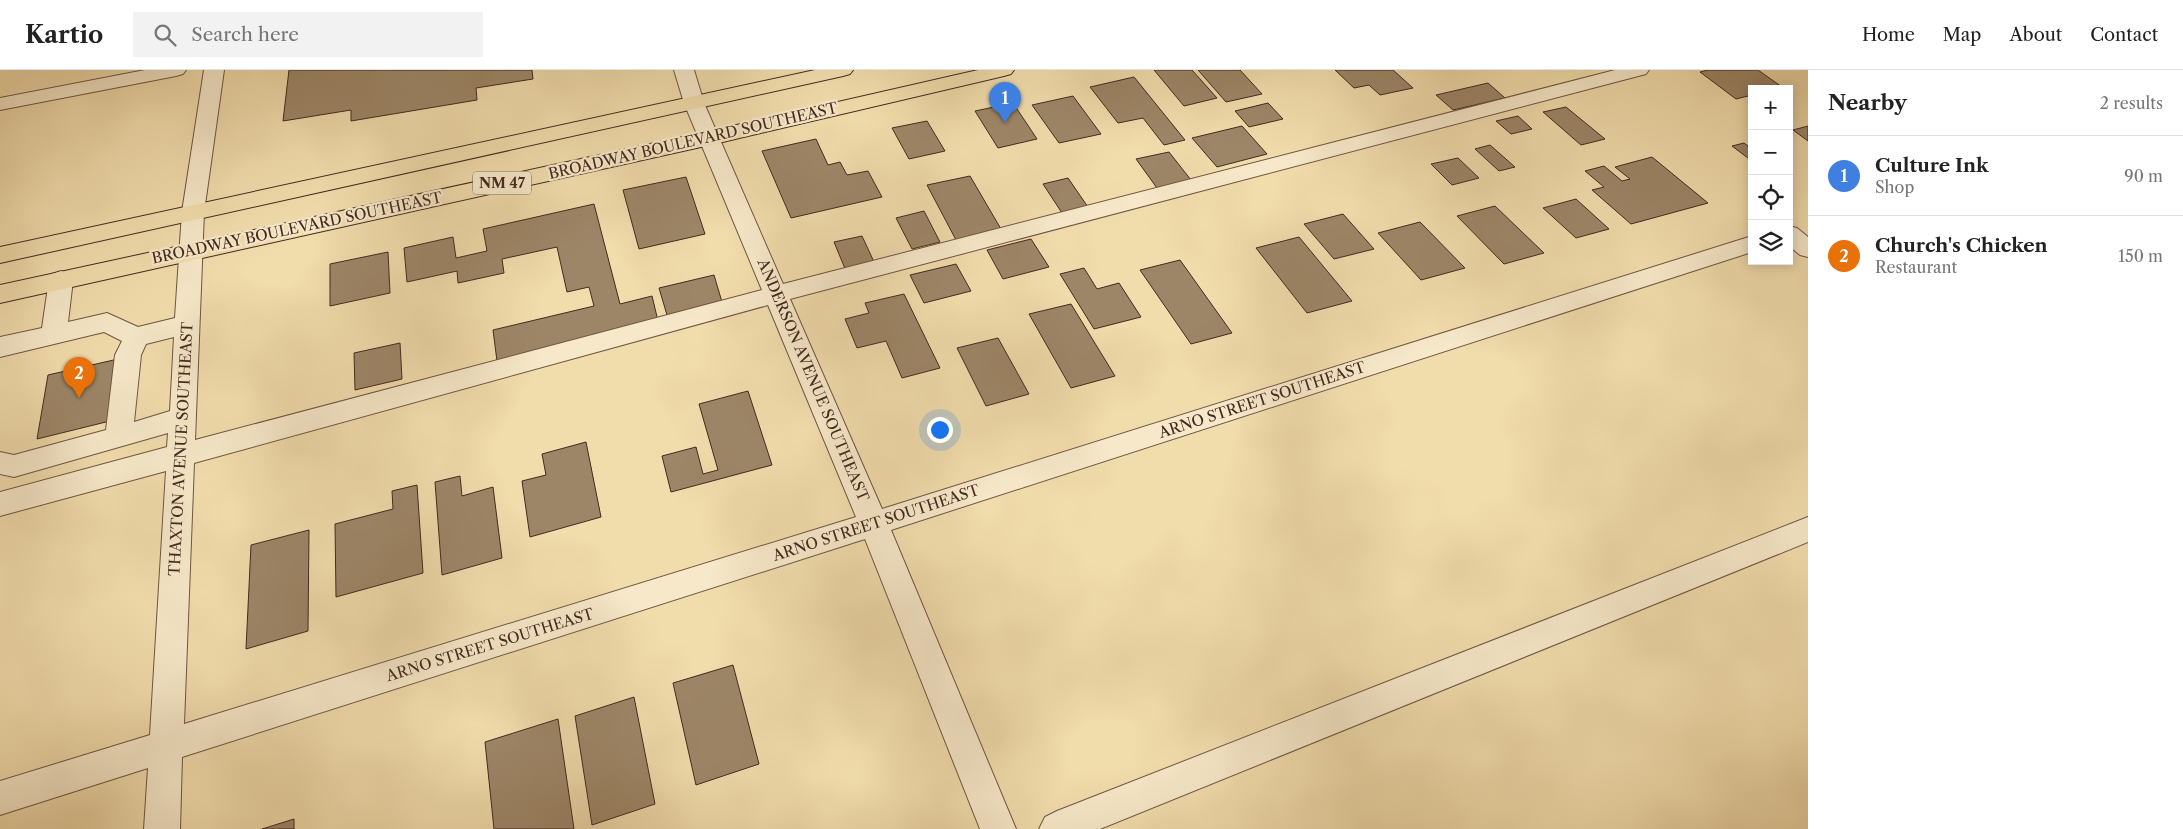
<!DOCTYPE html>
<html lang="en">
<head>
<meta charset="utf-8">
<style>
	:root { --surface:#fff; --page:#f2f2f2; --text:#222; --muted:#767676; --line:#e0e0e0; --accent:#b45309 }
	body { margin:0; font-family:"Libre Caslon Text",serif; background:var(--page); color:var(--text) }
	.controls { position:absolute; right:15px; top:15px; display:grid; overflow:hidden; border-radius:0px; box-shadow:0 2px 12px #0003 }
	.controls button { width:45px; height:45px; display:grid; place-items:center; padding:0; border:0; border-bottom:1px solid var(--line); background:var(--surface); color:var(--text); font:25px sans-serif }
	.you { position:absolute; left:939px; top:359px; width:18px; height:18px; margin:-12px; border:4px solid #fff; border-radius:50%; background:#1a73e8; box-shadow:0 0 0 8px #1a73e833 }
	.badge { display:grid; place-items:center; width:32px; height:32px; border-radius:50%; background:var(--accent); color:#fff; font-size:16px; font-weight:700 }
	.pin { position:absolute; translate:-50% -41px; filter:drop-shadow(0 1px 2px #0008) }
	.pin::after { content:''; position:absolute; top:26px; width:18px; height:15px; background:inherit; clip-path:polygon(0 0,100% 0,50% 100%) }
	.list { margin:0; padding:0; list-style:none }
	h2 { display:flex; justify-content:space-between; align-items:center; height:65px; margin:0; padding:0 20px; font-size:21px }
	h2 small { font-size:16px; font-weight:400; color:var(--muted) }
	.list li { display:grid; grid-template-columns:32px 1fr auto; gap:15px; align-items:center; box-sizing:border-box; height:80px; padding:0 20px; border-top:1px solid var(--line) }
	.list b { display:block; font-size:19px; white-space:nowrap }
	.list p { margin:0; font-size:16px; white-space:nowrap; color:var(--muted) }
	.list em { font-size:16px; font-style:normal; color:var(--muted) }
	.icon { flex:none; width:28px; height:28px; fill:none; stroke:currentColor; stroke-width:2; stroke-linecap:round; stroke-linejoin:round }
	.map { position:relative; flex:none; width:1808px; height:759px; overflow:hidden }
	header { display:flex; align-items:center; gap:30px; box-sizing:border-box; height:70px; padding:0 25px; background:var(--surface); border-bottom:1px solid var(--line) }
	header strong { font-size:24px }
	nav { display:flex; gap:28px; margin-inline-start:auto; font-size:18px }
	.search { width:350px; height:45px; background:var(--page); display:flex; align-items:center; gap:12px; box-sizing:border-box; padding:0 18px; border-radius:0px; color:var(--muted); font-size:19px }
	main { display:flex }
	aside { flex:1; background:var(--surface) }
	.map>svg:first-child { display:block }
	.building { fill:#9d8668; stroke:#43291f }
	.lines { fill:none; stroke-linecap:round; stroke-linejoin:round }
	.minor-casing { stroke:#6e5642; stroke-width:2 }
	.major-casing { stroke:#43291f; stroke-width:2 }
	.minor { fill:#f6e8c9; fill-rule:evenodd }
	.major { fill:#f1dcac; fill-rule:evenodd }
	.labels { text-anchor:middle; stroke-width:4.5; stroke-linejoin:round; paint-order:stroke }
	.shield { fill:#f6e8c9; stroke:#796252; stroke-width:1 }
	.shield-label { font-size:14px; font-weight:bold; fill:#43291f }
	.street-label { font-size:15px; fill:#43291f; stroke:#f6e8c9 }
</style>
</head>
<body>
<header>
<strong>Kartio</strong>
<div class="search"><svg class="icon" aria-label="search" viewBox="0 0 24 24"><circle cx="10" cy="10" r="6"/><path d="M15 15l6 6"/></svg>Search here</div>
<nav><a>Home</a><a>Map</a><a>About</a><a>Contact</a></nav>
</header>
<main>
<div class="map">
<svg width="1808" height="759" viewBox="0 0 1808 759">
	<rect width="100%" height="100%" fill="#f1dcac"/>
	<filter id="stains"><feTurbulence type="fractalNoise" baseFrequency=".004" numOctaves="4"/><feColorMatrix values="0 0 0 0 .2 0 0 0 0 .09 0 0 0 0 .02 0 0 0 .5 -.17"/></filter>
	<radialGradient id="worn" r=".72"><stop offset=".6" stop-color="#630" stop-opacity="0"/><stop offset="1" stop-color="#630" stop-opacity=".3"/></radialGradient>
	<g class="building">
		<path d="M289,0H532L533,9L476,18L477,30L351,51V40L283,51Z"/>
		<path d="M1154,0H1192L1217,28L1184,36Z"/>
		<path d="M1198,0H1240L1262,24L1226,32Z"/>
		<path d="M1335,0H1393L1413,18L1380,25L1369,15L1354,18Z"/>
		<path d="M1708,0H1758L1782,17L1752,19V25L1736,29L1700,2Z"/>
		<path d="M1134,7L1185,70L1164,75L1143,48L1118,53L1090,17Z"/>
		<path d="M1488,13L1505,28L1453,40L1436,25Z"/>
		<path d="M1073,26L1101,64L1059,73L1032,35Z"/>
		<path d="M1013,33L1037,69L998,78L975,41Z"/>
		<path d="M1268,33L1283,49L1249,57L1235,41Z"/>
		<path d="M1566,37L1605,69L1581,75L1543,42Z"/>
		<path d="M1518,46L1532,59L1511,64L1496,51Z"/>
		<path d="M927,51L945,81L909,89L892,58Z"/>
		<path d="M1242,56L1267,84L1217,97L1192,68Z"/>
		<path d="M1808,56V71L1793,60Z"/>
		<path d="M816,69L828,95L840,92L847,105L868,101L882,127L791,148L762,81Z"/>
		<path d="M1744,73L1752,79V91L1732,76Z"/>
		<path d="M1490,75L1515,97L1499,101L1475,79Z"/>
		<path d="M1169,82L1191,110L1157,118L1136,89Z"/>
		<path d="M1652,87L1708,133L1631,154L1592,120L1604,117L1585,101L1604,96L1622,111L1630,109L1615,97Z"/>
		<path d="M1458,88L1479,108L1452,115L1431,94Z"/>
		<path d="M970,106L1001,159L956,170L927,115Z"/>
		<path d="M686,107L705,164L639,179L623,120Z"/>
		<path d="M1068,108L1088,137L1062,143L1043,114Z"/>
		<path d="M1576,129L1609,159L1576,168L1543,138Z"/>
		<path d="M594,134L620,234L652,226L658,251L497,291L493,260L594,236L589,217L567,222L557,177L502,189L504,203L458,213L457,201L407,212L404,178L453,167L456,188L487,181L483,159Z"/>
		<path d="M1495,136L1544,183L1504,194L1457,146Z"/>
		<path d="M924,141L940,172L912,179L896,148Z"/>
		<path d="M1343,144L1374,179L1334,189L1304,154Z"/>
		<path d="M1420,152L1465,198L1421,210L1378,163Z"/>
		<path d="M862,166L875,194L846,201L834,172Z"/>
		<path d="M1299,167L1352,231L1307,243L1256,178Z"/>
		<path d="M1031,169L1049,197L1003,209L987,180Z"/>
		<path d="M388,182L390,223L330,236V194Z"/>
		<path d="M1180,190L1232,263L1191,274L1140,200Z"/>
		<path d="M956,194L971,221L924,233L910,205Z"/>
		<path d="M1084,198L1097,219L1119,213L1141,247L1094,259L1060,204Z"/>
		<path d="M714,205L722,232L667,245L659,218Z"/>
		<path d="M904,224L940,298L902,308L886,271L857,278L845,249L869,243L865,233Z"/>
		<path d="M1071,234L1115,306L1071,318L1029,244Z"/>
		<path d="M998,268L1029,324L986,336L957,278Z"/>
		<path d="M400,273L402,309L355,320L354,283Z"/>
		<path d="M118,289L110,351L37,369L48,305Z"/>
		<path d="M748,321L772,395L671,422L662,386L696,377L703,404L718,400L699,334Z"/>
		<path d="M586,372L601,447L530,467L522,411L546,405L542,384Z"/>
		<path d="M460,406L462,426L493,417L502,488L442,505L435,412Z"/>
		<path d="M417,415L423,503L336,527L335,454L393,439L392,421Z"/>
		<path d="M309,460L308,561L246,579L251,475Z"/>
		<path d="M733,595L759,694L696,715L673,613Z"/>
		<path d="M634,627L655,734L592,755L575,646Z"/>
		<path d="M558,649L574,759H494L485,672Z"/>
		<path d="M294,749V759H262Z"/>
	</g>
	<g class="lines">
		<g class="minor-casing">
			<g id="minor">
				<path d="M145,0H186L183,4L176,6L0,40V28Z"/>
				<path d="M204,0H224L204,142L195,370L762,220L684,33L674,0H694L704,33L783,214L1615,0H1649L1646,4L790,229L882,439L1752,166V182L891,460L1016,759H980L865,469L182,687L180,759H144L148,698L0,745V711L150,665L166,401L0,446V422L167,377L168,363L14,407L0,404V382L14,385L106,360L115,285L122,271L104,262L0,287V267L42,258L49,210L52,204L61,201L70,204L73,210L68,252L107,243L138,257L175,248L182,142ZM768,235L856,447L184,654L194,393ZM174,267L170,341L134,352L141,285L146,274Z"/>
				<path d="M1789,156L1797,158L1808,167V187L1800,185L1789,176Z"/>
				<path d="M1808,447V472L1100,759H1039L1045,747L1057,741Z"/>
			</g>
		</g>
		<g class="major-casing">
			<g id="major">
				<path d="M815,0H853L850,4L843,6L0,193V177Z"/>
				<path d="M978,0H1014L1011,4L1004,6L710,75L0,233V215L710,61Z"/>
			</g>
		</g>
		<use href="#minor" class="minor"/>
		<use href="#major" class="major"/>
	</g>
	<g class="labels">
		<rect class="shield" x="473" y="101.5" width="58" height="23" rx="4"/>
		<g class="shield-label">
			<text x="502" y="118">NM 47</text>
		</g>
		<g class="street-label">
			<text transform="translate(693 71) rotate(-13)" y="5">BROADWAY BOULEVARD SOUTHEAST</text>
			<text transform="translate(297 158) rotate(-12)" y="5">BROADWAY BOULEVARD SOUTHEAST</text>
			<text transform="translate(813 310) rotate(67)" y="5">ANDERSON AVENUE SOUTHEAST</text>
			<text transform="translate(1262 330) rotate(-18)" y="5">ARNO STREET SOUTHEAST</text>
			<text transform="translate(181 379) rotate(-87)" y="5">THAXTON AVENUE SOUTHEAST</text>
			<text transform="translate(876 453) rotate(-18)" y="5">ARNO STREET SOUTHEAST</text>
			<text transform="translate(490 575) rotate(-17)" y="5">ARNO STREET SOUTHEAST</text>
		</g>
	</g>
	<rect width="100%" height="100%" filter="url(#stains)"/>
	<rect width="100%" height="100%" fill="url(#worn)"/>
</svg>
<div class="controls">
<button>+</button>
<button>−</button>
<button><svg class="icon" aria-label="locate" viewBox="0 0 24 24"><circle cx="12" cy="12" r="6"/><path d="M12 2v4M12 18v4M2 12h4M18 12h4"/></svg></button>
<button><svg class="icon" aria-label="layers" viewBox="0 0 24 24"><path d="M12 4l9 5-9 5-9-5zM3 14l9 5 9-5"/></svg></button>
</div>
<div class="you"></div>
<div class="pin badge" style="left:1005px;top:53px;background:#3f7fe0">1</div>
<div class="pin badge" style="left:79px;top:328px;background:#e8710a">2</div>
</div>
<aside>
<h2>Nearby<small>2 results</small></h2>
<ul class="list">
<li><span class="badge" style="background:#3f7fe0">1</span><div><b>Culture Ink</b><p>Shop</p></div><em>90 m</em></li>
<li><span class="badge" style="background:#e8710a">2</span><div><b>Church's Chicken</b><p>Restaurant</p></div><em>150 m</em></li>
</ul>
</aside>
</main>
</body>
</html>
